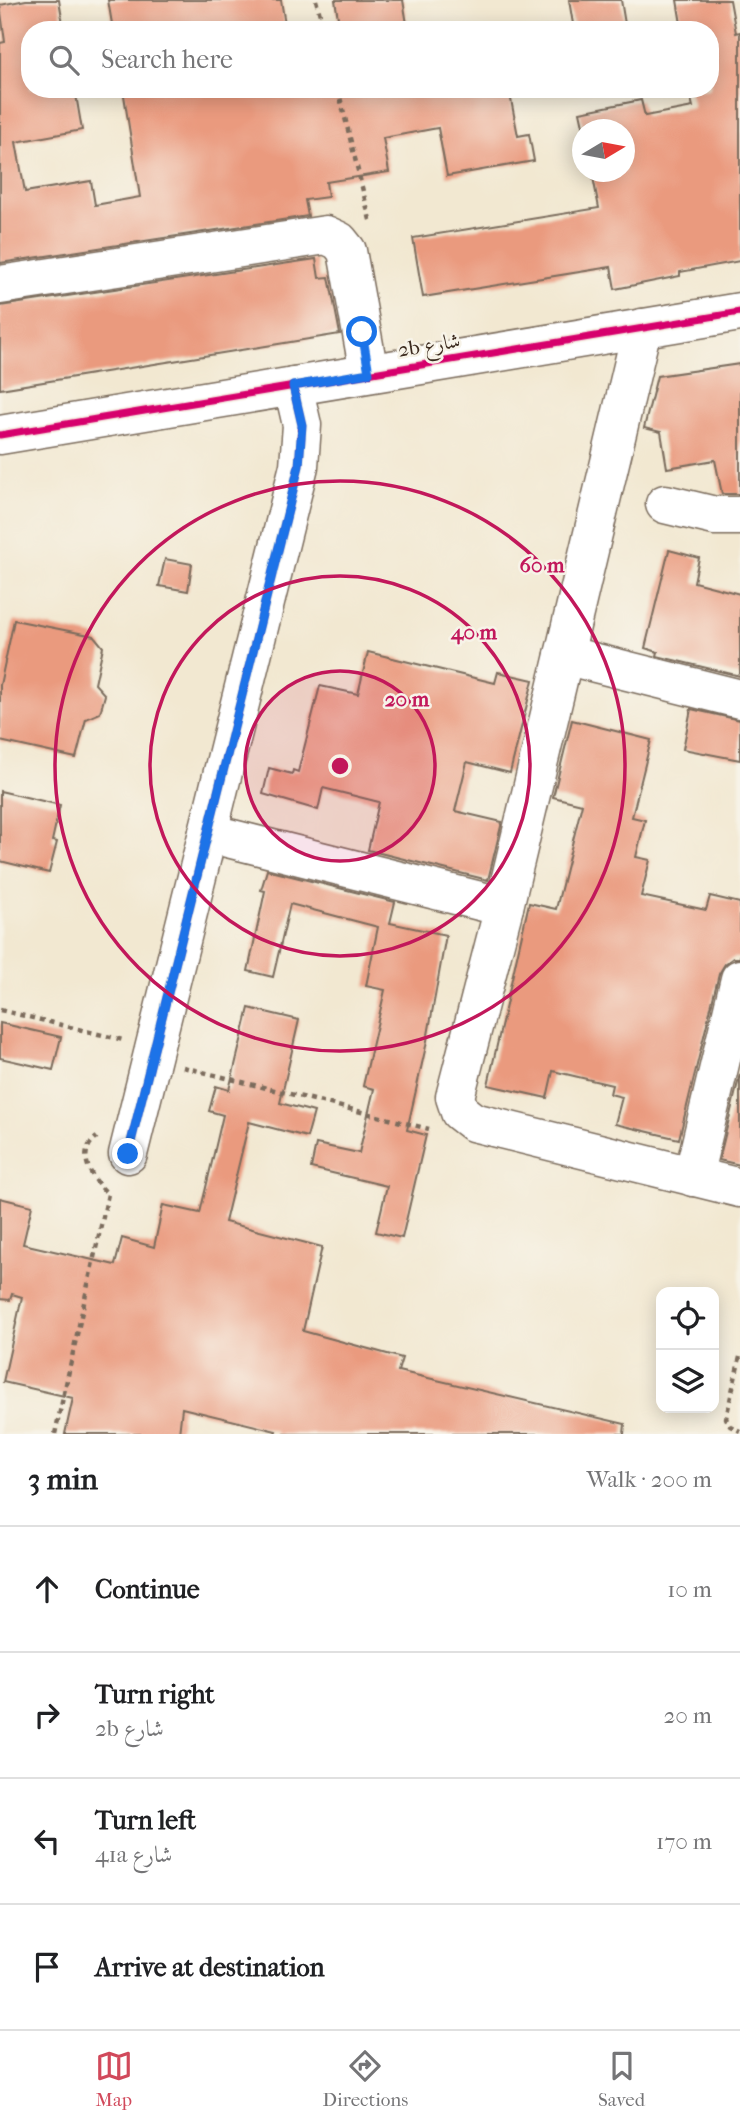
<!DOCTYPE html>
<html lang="en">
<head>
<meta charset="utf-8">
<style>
	:root { --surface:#fff; --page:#f2f2f2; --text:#202124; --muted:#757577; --line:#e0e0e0; --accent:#d1495b }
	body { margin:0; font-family:"IM FELL French Canon",Amiri,serif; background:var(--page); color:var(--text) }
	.controls { position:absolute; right:21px; bottom:21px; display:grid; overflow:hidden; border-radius:14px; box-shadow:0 4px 18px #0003 }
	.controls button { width:63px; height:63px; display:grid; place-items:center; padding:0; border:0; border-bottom:2px solid var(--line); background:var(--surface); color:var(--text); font:35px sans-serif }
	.compass { position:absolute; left:572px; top:119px; width:63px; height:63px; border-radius:50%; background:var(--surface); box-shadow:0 4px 18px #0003; rotate:80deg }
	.stop { position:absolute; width:21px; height:21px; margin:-16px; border:5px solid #1a73e8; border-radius:50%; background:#fff }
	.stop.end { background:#1a73e8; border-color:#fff; box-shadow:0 2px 7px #0008 }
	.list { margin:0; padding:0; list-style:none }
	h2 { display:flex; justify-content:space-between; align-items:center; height:91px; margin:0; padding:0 28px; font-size:30px }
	h2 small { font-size:23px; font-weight:400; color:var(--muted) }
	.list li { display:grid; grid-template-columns:46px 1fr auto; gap:21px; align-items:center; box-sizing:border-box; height:126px; padding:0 28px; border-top:2px solid var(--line) }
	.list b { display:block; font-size:26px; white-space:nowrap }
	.list p { margin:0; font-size:23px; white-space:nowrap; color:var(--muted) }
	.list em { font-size:23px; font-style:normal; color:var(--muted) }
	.icon { flex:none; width:38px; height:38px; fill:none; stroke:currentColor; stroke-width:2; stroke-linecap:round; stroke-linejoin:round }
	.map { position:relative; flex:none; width:740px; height:1434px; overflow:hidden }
	.search { position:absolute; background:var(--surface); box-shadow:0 4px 18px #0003; left:21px; right:21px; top:21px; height:77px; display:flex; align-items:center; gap:18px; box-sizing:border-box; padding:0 24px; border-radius:28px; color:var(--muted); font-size:26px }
	.sheet { height:595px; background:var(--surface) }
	nav { display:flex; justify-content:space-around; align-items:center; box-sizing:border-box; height:98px; border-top:2px solid var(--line); background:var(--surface); font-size:19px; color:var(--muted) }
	nav a { display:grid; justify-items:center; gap:4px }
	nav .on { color:var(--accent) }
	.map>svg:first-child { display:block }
	.building { fill:#ea9a7e }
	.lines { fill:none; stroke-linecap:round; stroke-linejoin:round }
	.minor-casing { stroke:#7b6c5d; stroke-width:41 }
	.path { stroke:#7b6c5d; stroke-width:4.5; stroke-dasharray:5 5; stroke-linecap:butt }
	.minor { stroke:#fff; stroke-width:38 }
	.cycleway-casing { stroke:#f7f3e8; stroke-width:11 }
	.cycleway { stroke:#d6006c; stroke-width:7 }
	.route { stroke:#1a73e8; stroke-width:9 }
	.ring { fill:none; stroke:#c2185b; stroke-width:3.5 }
	.labels { text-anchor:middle; stroke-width:5; stroke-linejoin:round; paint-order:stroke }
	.street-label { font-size:21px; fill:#3b2a1e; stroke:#f7f3e8 }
	.centre { fill:#c2185b; stroke:#f7f3e8; stroke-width:3.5 }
	.ring-label { font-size:21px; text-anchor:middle; font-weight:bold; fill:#c2185b; stroke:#f7f3e8; stroke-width:5; stroke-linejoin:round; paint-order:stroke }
</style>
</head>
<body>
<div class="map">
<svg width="740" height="1434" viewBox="0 0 740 1434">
	<rect width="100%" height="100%" fill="#f7f3e8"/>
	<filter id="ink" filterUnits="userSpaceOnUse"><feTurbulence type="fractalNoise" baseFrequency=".0143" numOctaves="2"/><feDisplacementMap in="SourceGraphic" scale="14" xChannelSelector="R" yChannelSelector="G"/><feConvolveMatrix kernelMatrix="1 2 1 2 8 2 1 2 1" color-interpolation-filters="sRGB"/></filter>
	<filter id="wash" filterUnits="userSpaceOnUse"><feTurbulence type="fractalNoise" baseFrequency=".00686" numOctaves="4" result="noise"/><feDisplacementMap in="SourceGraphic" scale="28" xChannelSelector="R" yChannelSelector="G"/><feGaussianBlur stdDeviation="1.57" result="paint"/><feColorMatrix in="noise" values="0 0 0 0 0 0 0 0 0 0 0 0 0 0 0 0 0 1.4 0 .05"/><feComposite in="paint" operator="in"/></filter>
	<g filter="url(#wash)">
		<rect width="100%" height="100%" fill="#f2e8d1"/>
		<g id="blocks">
			<g class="building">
				<path d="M26,0H59L64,30H30V89H75L82,130L16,142L25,192L91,181L95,205L140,197L123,89H509L518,136L529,134L534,161L447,176L438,128L383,138L389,172L326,182L328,197L305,200L308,216L0,263V43L5,42L0,5Z"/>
				<path d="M108,0H281L286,30H113Z"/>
				<path d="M335,0H403L408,30H340Z"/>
				<path d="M569,0H621L626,30H574Z"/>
				<path d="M677,0H730L736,33L740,32V261L680,272V276L615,289L611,267L423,297L413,238L599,208L592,172H625V130H584L580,112L641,100L645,116L693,107L689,90L710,89V30H682Z"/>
				<path d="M316,259L319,278L329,277L340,334L0,389V306Z"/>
				<path d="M740,364V494H722L715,460L667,468L661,432L644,428L657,376Z"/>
				<path d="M669,550L699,558L694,582L740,594V676L657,656L658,652L645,648Z"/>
				<path d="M165,559L192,564L188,591L159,586Z"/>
				<path d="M14,620L94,636L103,647L95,684L105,695L100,713L86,719L76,758L0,741V685Z"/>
				<path d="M368,652L495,683L498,672L533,680L510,773L467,762L455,811L502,822L488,880L368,850L379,802L323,788L318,810L263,794L269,768L292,774L293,770L298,772L320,686L358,694Z"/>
				<path d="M691,709L740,720V760L683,749Z"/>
				<path d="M572,720L651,740L632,817L645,820L636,857L650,860L641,896L706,910L710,896L740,903V958H733L725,964L719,974L679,1139L615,1124L622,1097L610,1094L612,1085L553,1071L547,1098L488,1085L529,903L556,909L582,804L553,797Z"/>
				<path d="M0,791L60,805L52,841L57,842L49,873L0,861Z"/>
				<path d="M267,870L395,902L390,923L446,935L426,1046L407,1130L426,1135L402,1238L376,1232L387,1186L311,1168L316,1144L359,1153L374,1089L363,1086L385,990L366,986L378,927L290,904L273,977L248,971L265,891L261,890Z"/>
				<path d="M249,1008L299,1020L280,1103L314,1112L307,1137L249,1122L225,1222L322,1247L303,1331L402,1358L398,1371L625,1424L624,1434H275L276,1431L182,1408L179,1434H65L73,1398L3,1382L22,1297L12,1294L10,1300L0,1299V1198L32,1206L23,1244L115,1265L122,1238L154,1247L163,1205L200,1213L223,1115L209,1111L216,1086L229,1090Z"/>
				<path d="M0,1023L61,1037L53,1070L0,1058Z"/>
				<path d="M740,1074V1165L719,1160Z"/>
			</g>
		</g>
	</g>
	<g filter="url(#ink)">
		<use href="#blocks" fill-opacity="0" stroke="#7b6c5d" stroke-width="2"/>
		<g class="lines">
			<g class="minor-casing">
				<g id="minor">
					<path d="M0,285L326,235L339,241L347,251L369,373"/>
					<path d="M642,328L504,907L455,1097L460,1112L473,1122L740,1188"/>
					<path d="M0,435L740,312"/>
					<path d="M665,504L715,516H740"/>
					<path d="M564,655L740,699"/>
					<path d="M208,833L504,907"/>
					<path d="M128,1154L299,466L302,425L293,386"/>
					<path d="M693,1177L740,979"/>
				</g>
			</g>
			<g class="path">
				<path d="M316,0L324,30"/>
				<path d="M338,89L371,224"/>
				<path d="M0,1010L123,1040"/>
				<path d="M183,1067L429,1129"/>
				<path d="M740,1357L726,1418L730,1426L740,1431"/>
				<path d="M55,1434L108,1194C93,1180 74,1154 97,1137"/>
			</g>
			<use href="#minor" class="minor"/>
			<g class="cycleway-casing">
				<g id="cycleway">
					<path d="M0,435L740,312"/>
					<path d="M128,1154L299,466L302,425L293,386"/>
				</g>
			</g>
			<use href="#cycleway" class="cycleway"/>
		</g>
	</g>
	<g class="lines" filter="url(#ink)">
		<path class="route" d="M128,1154L299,466L302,425L293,386L369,373L362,332"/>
	</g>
	<circle cx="340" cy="766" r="95" fill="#c2185b" fill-opacity=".12"/>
	<g class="ring">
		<circle cx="340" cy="766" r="95"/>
		<circle cx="340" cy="766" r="190"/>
		<circle cx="340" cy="766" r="285"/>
	</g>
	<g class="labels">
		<g class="street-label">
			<text transform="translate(429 345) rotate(-9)" y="7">2b شارع</text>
		</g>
	</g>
	<circle cx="340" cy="766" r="10" class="centre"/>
	<g class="ring-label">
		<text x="542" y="572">60 m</text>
		<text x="474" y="639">40 m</text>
		<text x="407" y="706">20 m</text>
	</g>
</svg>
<div class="controls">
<button><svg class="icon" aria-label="locate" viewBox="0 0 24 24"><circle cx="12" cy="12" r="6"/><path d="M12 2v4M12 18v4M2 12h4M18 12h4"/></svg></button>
<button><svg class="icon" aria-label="layers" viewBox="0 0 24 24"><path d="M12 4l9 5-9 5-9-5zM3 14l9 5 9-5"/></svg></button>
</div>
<svg class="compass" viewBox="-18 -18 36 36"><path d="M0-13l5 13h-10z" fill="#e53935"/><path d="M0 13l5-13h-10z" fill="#757577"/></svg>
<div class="stop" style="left:362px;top:332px"></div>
<div class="stop end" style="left:128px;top:1154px"></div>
<div class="search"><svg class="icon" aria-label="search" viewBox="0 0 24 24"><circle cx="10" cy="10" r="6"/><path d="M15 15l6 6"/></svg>Search here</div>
</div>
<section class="sheet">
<h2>3 min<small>Walk · 200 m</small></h2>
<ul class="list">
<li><svg class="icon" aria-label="ahead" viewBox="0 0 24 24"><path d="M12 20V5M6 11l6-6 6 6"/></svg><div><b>Continue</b></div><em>10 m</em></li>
<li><svg class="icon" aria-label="right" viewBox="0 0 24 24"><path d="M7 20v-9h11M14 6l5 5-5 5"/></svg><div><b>Turn right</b><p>2b شارع</p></div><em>20 m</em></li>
<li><svg class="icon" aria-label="left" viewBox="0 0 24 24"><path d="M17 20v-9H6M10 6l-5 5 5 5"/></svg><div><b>Turn left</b><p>41a شارع</p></div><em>170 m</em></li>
<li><svg class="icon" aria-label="arrive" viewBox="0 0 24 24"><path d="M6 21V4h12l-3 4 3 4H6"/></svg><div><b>Arrive at destination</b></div></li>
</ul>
</section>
<nav>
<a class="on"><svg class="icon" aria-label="map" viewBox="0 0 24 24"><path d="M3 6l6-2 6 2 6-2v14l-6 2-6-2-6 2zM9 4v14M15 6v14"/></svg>Map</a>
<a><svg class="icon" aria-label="directions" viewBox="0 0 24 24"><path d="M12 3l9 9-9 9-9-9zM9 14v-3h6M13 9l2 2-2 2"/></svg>Directions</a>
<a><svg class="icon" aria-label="saved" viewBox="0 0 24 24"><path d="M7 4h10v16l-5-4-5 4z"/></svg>Saved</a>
</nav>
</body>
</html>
